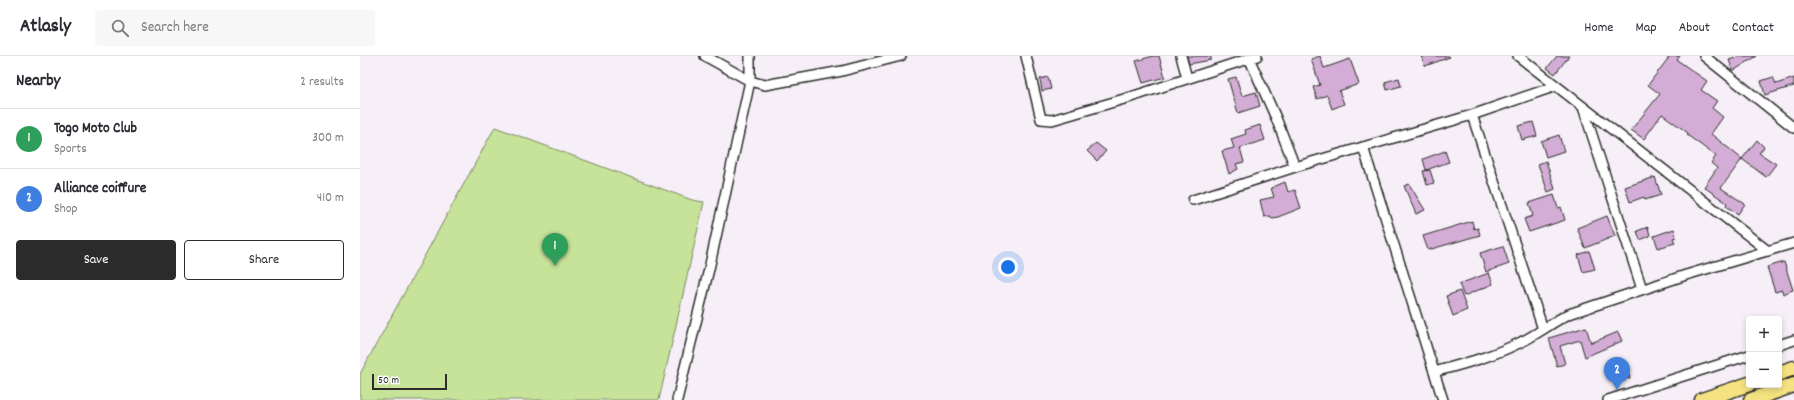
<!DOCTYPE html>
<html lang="en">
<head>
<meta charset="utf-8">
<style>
	:root { --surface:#fff; --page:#f7f7f7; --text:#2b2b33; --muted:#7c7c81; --line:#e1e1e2; --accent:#2b2b2b }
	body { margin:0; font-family:Dekko,sans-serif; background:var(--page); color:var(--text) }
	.controls { position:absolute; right:12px; bottom:12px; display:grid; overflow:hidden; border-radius:4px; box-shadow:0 2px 6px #0003 }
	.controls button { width:36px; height:36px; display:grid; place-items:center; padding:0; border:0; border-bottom:1px solid var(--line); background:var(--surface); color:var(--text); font:20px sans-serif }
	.scale { position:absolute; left:12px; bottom:10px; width:75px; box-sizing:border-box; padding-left:4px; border:2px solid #2b2b2b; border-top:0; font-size:11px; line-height:14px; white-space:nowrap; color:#2b2b2b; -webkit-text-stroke:3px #fff; paint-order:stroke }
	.you { position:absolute; left:648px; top:211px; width:14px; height:14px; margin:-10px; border:3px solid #fff; border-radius:50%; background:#1a73e8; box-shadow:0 0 0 6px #1a73e833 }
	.badge { display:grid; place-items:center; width:26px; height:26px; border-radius:50%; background:var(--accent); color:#fff; font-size:13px; font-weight:700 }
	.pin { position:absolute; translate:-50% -33px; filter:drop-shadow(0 1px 2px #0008) }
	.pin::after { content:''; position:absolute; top:21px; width:14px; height:12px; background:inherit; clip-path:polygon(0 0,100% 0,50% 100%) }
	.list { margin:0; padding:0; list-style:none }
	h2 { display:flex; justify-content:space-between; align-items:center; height:52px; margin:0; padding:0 16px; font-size:17px }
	h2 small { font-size:13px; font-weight:400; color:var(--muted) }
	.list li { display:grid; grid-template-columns:26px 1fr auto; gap:12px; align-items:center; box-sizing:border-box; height:60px; padding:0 16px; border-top:1px solid var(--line) }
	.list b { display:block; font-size:15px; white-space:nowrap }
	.list p { margin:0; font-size:13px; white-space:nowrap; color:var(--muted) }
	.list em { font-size:13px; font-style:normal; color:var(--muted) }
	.actions { display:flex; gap:8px; padding:12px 16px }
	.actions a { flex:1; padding:9px 0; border:1px solid var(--accent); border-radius:4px; text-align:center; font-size:14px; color:var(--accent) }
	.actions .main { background:var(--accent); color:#fff }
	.icon { flex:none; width:22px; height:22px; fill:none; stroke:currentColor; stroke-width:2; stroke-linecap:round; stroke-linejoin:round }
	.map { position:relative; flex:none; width:1434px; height:344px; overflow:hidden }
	header { display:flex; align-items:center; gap:24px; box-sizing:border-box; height:56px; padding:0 20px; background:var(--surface); border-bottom:1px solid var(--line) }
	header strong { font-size:19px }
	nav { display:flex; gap:22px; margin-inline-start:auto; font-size:14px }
	.search { width:280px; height:36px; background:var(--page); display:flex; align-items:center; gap:10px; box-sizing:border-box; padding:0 14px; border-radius:4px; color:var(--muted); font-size:15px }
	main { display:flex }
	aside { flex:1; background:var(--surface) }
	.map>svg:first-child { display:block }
	.green { fill:#c7e39a; stroke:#798762 }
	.building { fill:#d3add5; stroke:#2b2b2b }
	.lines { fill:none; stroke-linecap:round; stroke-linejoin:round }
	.street-casing { stroke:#2b2b2b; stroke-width:12 }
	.primary-casing { stroke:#2b2b2b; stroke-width:17 }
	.street { stroke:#fff; stroke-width:9 }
	.primary { stroke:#f5e381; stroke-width:14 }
</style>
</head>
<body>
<header>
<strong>Atlasly</strong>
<div class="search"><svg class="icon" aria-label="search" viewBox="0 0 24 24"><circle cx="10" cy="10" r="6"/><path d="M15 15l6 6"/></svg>Search here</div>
<nav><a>Home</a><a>Map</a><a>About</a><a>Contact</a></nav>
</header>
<main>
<aside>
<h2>Nearby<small>2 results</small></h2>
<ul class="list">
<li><span class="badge" style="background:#2e9e5b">1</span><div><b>Togo Moto Club</b><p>Sports</p></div><em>300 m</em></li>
<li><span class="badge" style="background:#3f7fe0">2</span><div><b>Alliance coiffure</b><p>Shop</p></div><em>410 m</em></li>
</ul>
<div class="actions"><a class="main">Save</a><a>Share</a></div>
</aside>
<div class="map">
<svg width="1434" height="344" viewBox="0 0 1434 344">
	<rect width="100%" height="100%" fill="#f6eff7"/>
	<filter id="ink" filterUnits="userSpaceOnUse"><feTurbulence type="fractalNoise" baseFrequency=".025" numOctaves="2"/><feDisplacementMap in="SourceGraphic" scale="8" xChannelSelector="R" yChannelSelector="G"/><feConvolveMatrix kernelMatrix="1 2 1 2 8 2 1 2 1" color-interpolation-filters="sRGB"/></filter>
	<g filter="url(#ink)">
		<path class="green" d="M135,71L332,144L344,146L299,344H0V318Z"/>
		<g class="building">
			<path d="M793,0H799L805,21L783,27L776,5Z"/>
			<path d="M827,0H851V4L829,8Z"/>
			<path d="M960,0L964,12L990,3L999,28L979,35L984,48L972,53L967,39L957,43L953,31L960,29L951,3Z"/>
			<path d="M1061,0H1089L1090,1L1065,10Z"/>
			<path d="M1197,0H1209L1195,18L1187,12Z"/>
			<path d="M1310,0H1320L1317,4L1347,25L1341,34L1357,45L1352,52L1363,61L1351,78L1382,103L1361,132L1385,148L1378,158L1366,150L1367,147L1344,131L1357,112L1351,107L1356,100L1327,79L1328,77L1302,58L1284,83L1271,74L1300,38L1288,29Z"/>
			<path d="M1381,0H1397L1373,15L1369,4Z"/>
			<path d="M688,21L691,33L682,35L680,23Z"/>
			<path d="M876,21L882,40L896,36L900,50L878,57L868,23Z"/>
			<path d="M1413,21L1416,28L1434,22V30L1405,39L1401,25Z"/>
			<path d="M1039,22L1041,30L1027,34L1025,26Z"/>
			<path d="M1173,66L1177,80L1162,84L1158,70Z"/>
			<path d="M900,69L905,84L880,92L884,106L876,108L878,113L869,118L862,95L874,92L871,83L886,78L885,74Z"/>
			<path d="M1199,79L1204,95L1186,101L1181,85Z"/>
			<path d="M1397,84L1404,91L1399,97L1416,108L1406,121L1382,103Z"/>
			<path d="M736,87L746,95L737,105L727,95Z"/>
			<path d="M1085,95L1089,106L1066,114L1063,103Z"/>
			<path d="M1186,105L1195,133L1188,136L1178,108Z"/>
			<path d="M1070,114L1074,127L1067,129L1063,115Z"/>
			<path d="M1295,121L1301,139L1285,144L1284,141L1270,146L1265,131Z"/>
			<path d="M925,126L928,136L935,134L941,152L918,161L912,162L910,160L904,161L900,144L914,141L911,132Z"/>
			<path d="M1049,128L1065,154L1056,158L1044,130Z"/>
			<path d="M1194,139L1198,152L1201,151L1205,164L1169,176L1164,163L1173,160L1169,147Z"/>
			<path d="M1247,160L1255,180L1225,192L1217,172Z"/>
			<path d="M1112,165L1114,173L1118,172L1120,179L1068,194L1063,180Z"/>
			<path d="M1288,171L1290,180L1280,184L1277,175Z"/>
			<path d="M1314,173L1316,181L1313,182L1315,187L1298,192L1294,180Z"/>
			<path d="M1143,190L1149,208L1126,216L1120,197Z"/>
			<path d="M1229,195L1235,213L1223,216L1218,199Z"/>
			<path d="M1424,206L1433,234L1423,238L1422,234L1415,236L1407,211Z"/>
			<path d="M1129,217L1133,228L1104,240L1099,228Z"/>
			<path d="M1100,235L1107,254L1093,260L1086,240Z"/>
			<path d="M1226,271L1231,287L1258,276L1262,285L1225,301L1220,284L1200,290L1205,308L1197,310L1189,282Z"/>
			<path d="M1267,311L1270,322L1257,325L1254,315Z"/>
		</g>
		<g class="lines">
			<g class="street-casing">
				<g id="street">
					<path d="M345,0L390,25L405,29L482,15L541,0"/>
					<path d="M666,0L681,63L692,64L771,41L897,0"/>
					<path d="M821,0L827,22"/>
					<path d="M1158,0L1408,195"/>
					<path d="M1344,0L1434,72"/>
					<path d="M889,2L916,62L935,111"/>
					<path d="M1223,51L1282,233"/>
					<path d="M1112,59L1183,273"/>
					<path d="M1003,91L1083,344"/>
					<path d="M833,144L935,111L1112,59L1196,30"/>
					<path d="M1419,289L1434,284"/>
					<path d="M1074,316C1103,308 1134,300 1161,286C1178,278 1192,266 1209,258L1326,219L1434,187"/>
					<path d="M317,344L349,213L390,25V0"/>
					<path d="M1248,344L1389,299"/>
				</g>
			</g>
			<g class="primary-casing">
				<g id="primary">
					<path d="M1419,317L1434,312"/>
					<path d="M1342,344L1389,328"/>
					<path d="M1391,344L1434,329"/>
				</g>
			</g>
			<use href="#street" class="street"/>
			<use href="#primary" class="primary"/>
		</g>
	</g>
</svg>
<div class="controls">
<button>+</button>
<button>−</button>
</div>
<div class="scale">50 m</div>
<div class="you"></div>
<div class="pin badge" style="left:195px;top:210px;background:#2e9e5b">1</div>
<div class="pin badge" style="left:1257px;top:334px;background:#3f7fe0">2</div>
</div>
</main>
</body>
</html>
